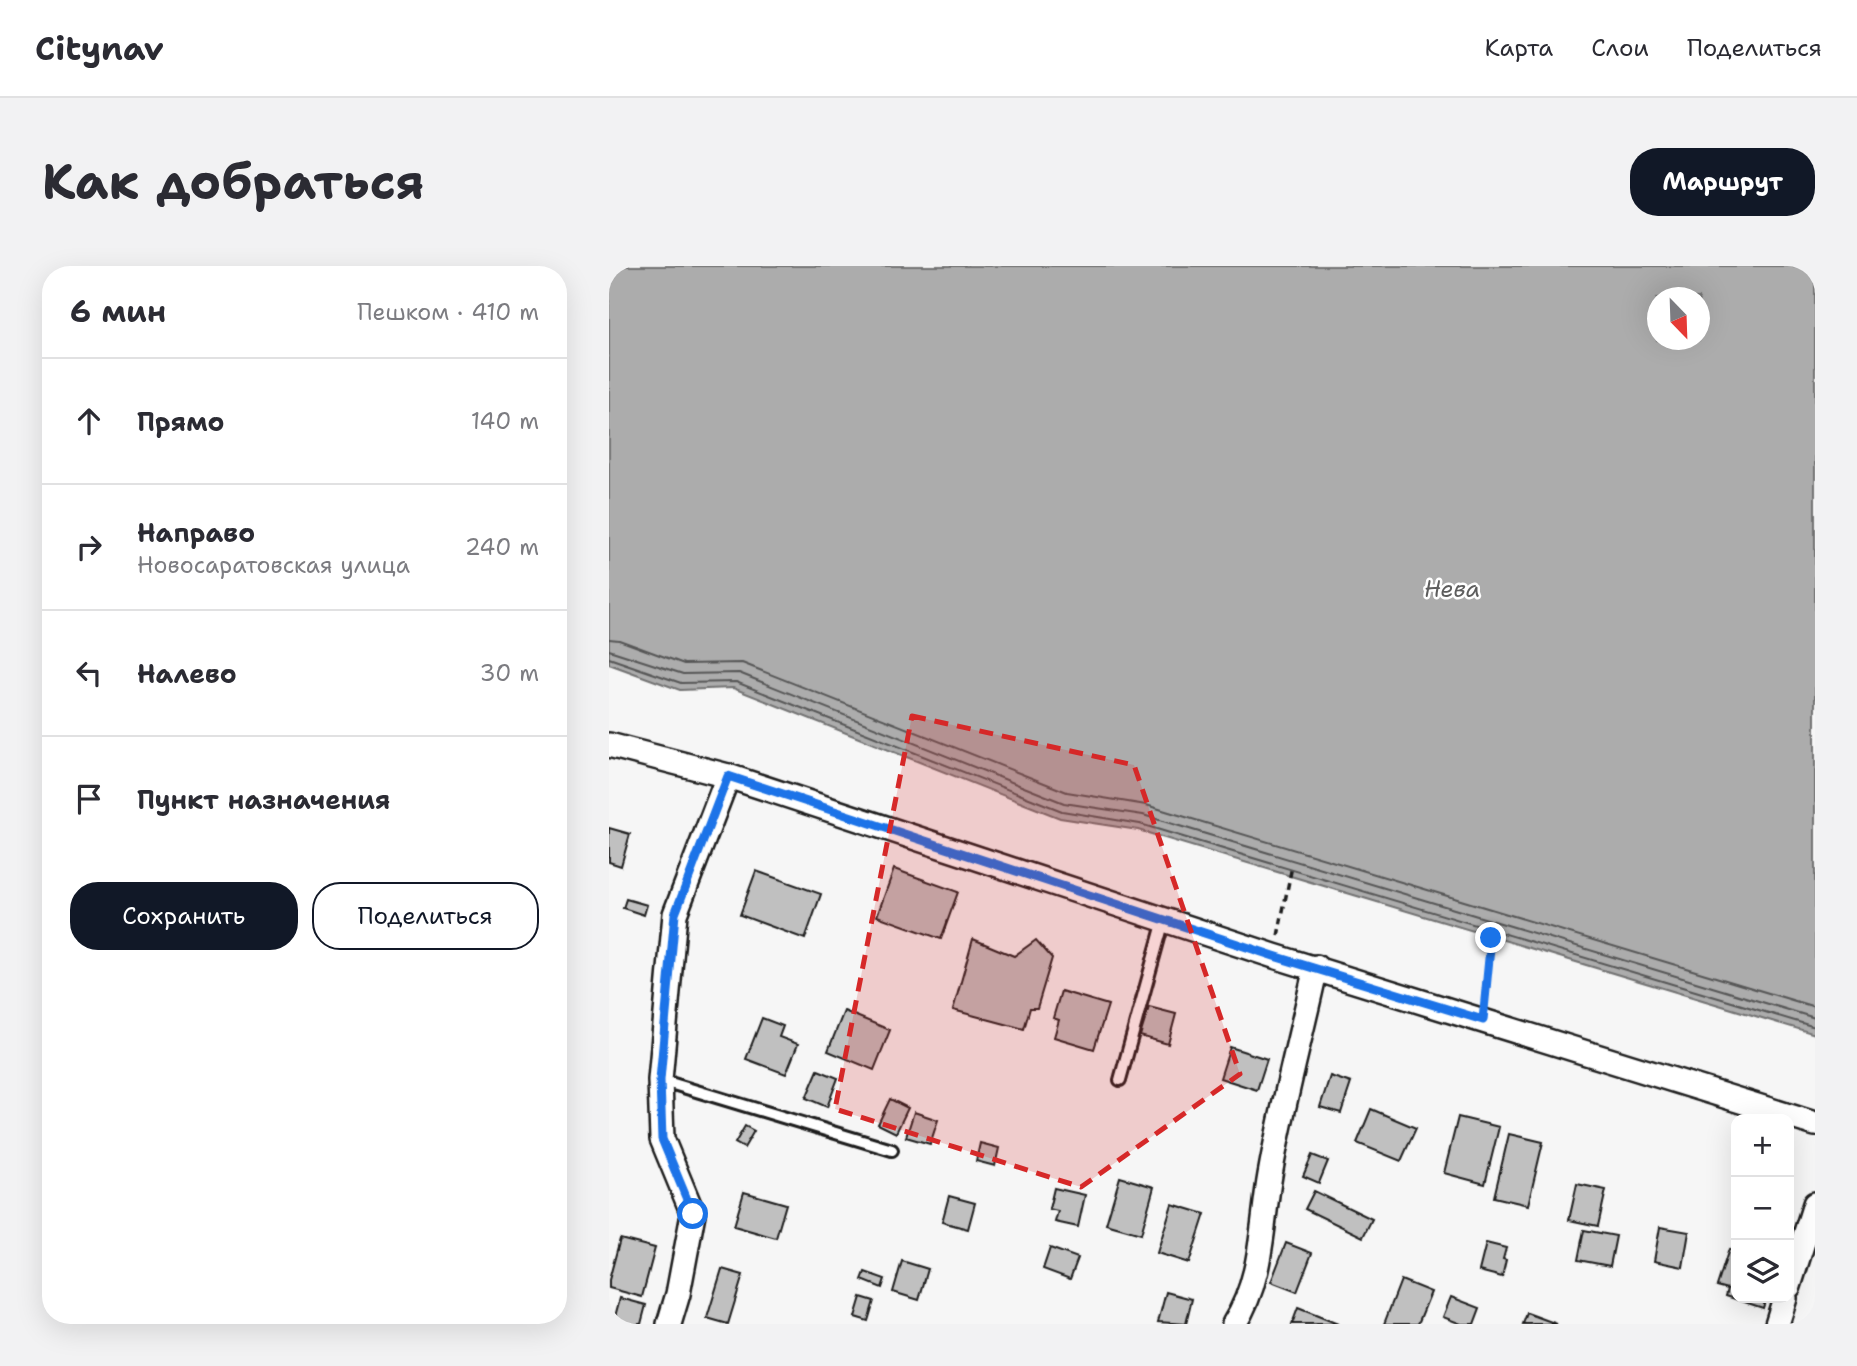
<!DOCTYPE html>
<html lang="ru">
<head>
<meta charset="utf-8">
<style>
	:root { --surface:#fff; --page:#f2f2f3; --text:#2b2b33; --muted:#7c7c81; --line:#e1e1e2; --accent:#111827 }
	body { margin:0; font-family:"Shantell Sans",sans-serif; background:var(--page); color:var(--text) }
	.controls { position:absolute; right:21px; bottom:21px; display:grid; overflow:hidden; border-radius:14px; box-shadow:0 7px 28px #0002 }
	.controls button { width:63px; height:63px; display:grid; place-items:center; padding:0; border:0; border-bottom:2px solid var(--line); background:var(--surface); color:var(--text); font:35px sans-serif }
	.compass { position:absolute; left:1038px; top:21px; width:63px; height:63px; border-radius:50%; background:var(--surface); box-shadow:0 7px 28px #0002; rotate:157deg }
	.stop { position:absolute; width:21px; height:21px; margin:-16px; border:5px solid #1a73e8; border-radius:50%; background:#fff }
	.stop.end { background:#1a73e8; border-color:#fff; box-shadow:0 2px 7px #0008 }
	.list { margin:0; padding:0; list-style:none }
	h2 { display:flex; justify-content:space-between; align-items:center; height:91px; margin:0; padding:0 28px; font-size:30px }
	h2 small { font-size:23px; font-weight:400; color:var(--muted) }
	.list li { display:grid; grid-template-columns:46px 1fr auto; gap:21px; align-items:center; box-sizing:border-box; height:126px; padding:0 28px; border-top:2px solid var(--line) }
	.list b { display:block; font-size:26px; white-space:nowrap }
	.list p { margin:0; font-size:23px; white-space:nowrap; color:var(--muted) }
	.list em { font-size:23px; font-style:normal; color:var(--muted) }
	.actions { display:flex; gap:14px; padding:21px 28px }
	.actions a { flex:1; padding:16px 0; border:2px solid var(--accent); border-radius:28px; text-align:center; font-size:24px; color:var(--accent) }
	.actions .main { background:var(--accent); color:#fff }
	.icon { flex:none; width:38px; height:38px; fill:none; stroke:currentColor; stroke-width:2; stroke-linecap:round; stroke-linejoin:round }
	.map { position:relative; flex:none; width:1206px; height:1058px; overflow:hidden; border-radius:28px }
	header { display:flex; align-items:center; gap:42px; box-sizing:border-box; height:98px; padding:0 35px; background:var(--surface); border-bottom:2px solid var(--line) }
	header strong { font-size:33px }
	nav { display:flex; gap:38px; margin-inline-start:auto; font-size:24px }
	.intro { display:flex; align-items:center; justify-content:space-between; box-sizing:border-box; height:168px; padding:0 42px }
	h1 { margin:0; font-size:49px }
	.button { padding:18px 32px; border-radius:28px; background:var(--accent); color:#fff; font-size:24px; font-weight:700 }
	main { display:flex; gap:42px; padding:0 42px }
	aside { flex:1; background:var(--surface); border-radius:28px; box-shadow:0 7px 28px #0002 }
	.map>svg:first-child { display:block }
	.water { fill:#acacac; stroke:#727272; stroke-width:2; fill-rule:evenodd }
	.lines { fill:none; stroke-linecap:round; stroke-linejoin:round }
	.shore { stroke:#565656; stroke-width:2 }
	.building { fill:#c0c0c0; stroke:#1c1c1c; stroke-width:2 }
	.service-casing { stroke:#1c1c1c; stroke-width:16 }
	.minor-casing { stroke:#1c1c1c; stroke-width:28 }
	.path { stroke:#1c1c1c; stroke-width:3.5; stroke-dasharray:7 5; stroke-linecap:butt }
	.service { stroke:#fff; stroke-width:10 }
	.minor { stroke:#fff; stroke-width:23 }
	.route { stroke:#1a73e8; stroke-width:9 }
	.marked { fill:#d62828; fill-opacity:0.2; stroke:#d62828; stroke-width:5; stroke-dasharray:14 9; stroke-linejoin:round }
	.labels { text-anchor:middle; stroke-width:5; stroke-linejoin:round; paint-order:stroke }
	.water-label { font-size:23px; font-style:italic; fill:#5d5d5d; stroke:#fff }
</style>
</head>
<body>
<header>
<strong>Citynav</strong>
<nav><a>Карта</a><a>Слои</a><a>Поделиться</a></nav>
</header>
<div class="intro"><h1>Как добраться</h1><a class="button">Маршрут</a></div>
<main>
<aside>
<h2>6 мин<small>Пешком · 410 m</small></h2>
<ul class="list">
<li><svg class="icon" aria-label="ahead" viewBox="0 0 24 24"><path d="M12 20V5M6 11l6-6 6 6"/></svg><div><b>Прямо</b></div><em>140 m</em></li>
<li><svg class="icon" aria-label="right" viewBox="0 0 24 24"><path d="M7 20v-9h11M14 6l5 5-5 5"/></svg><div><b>Направо</b><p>Новосаратовская улица</p></div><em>240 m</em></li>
<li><svg class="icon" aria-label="left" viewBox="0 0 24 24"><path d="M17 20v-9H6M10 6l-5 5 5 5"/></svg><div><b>Налево</b></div><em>30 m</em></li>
<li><svg class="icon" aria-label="arrive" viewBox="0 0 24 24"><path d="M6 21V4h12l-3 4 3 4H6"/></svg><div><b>Пункт назначения</b></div></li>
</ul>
<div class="actions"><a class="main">Сохранить</a><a>Поделиться</a></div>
</aside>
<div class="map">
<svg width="1206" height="1058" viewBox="0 0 1206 1058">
	<rect width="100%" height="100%" fill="#f6f6f6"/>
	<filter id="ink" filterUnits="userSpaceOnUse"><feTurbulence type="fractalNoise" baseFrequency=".0143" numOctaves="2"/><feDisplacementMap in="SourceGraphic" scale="14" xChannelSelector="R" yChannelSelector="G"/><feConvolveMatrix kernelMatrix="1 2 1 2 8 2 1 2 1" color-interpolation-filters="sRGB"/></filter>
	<g filter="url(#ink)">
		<path class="water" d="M0,0H1206V768L529,564L451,552L124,422L71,424L0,398ZM1048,32H1090V74H1048Z"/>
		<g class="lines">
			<g class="shore">
				<path d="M0,373L10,374L75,398L133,397L458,526L537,539L1206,741"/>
				<path d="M0,384L74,408L130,407L455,537L534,549L1206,752"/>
				<path d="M0,392L72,417L127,416L453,545L531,558L1206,761"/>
			</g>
		</g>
		<g class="building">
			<path d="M0,562L21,568L12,600L0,596Z"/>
			<path d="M285,603L349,626L332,673L268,650Z"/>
			<path d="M147,605L212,628L196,673L131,649Z"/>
			<path d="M17,633L38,639L35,649L14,642Z"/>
			<path d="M364,673L405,690L427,674L443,692L428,742H421L415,763L344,744Z"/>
			<path d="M452,725L499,739L485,783L445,771L450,754L444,752Z"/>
			<path d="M540,741L567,748L559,778L531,770Z"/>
			<path d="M235,745L281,764L265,804L219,785Z"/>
			<path d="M153,752L174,760L170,771L189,778L177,808L137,793Z"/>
			<path d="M621,781L658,793L648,824L611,812Z"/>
			<path d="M209,804L229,812L218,841L197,832Z"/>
			<path d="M721,810L742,817L732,847L711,841Z"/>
			<path d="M281,833L299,842L287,867L269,858Z"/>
			<path d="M762,843L807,862L792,895L748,877Z"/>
			<path d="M305,846L329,854L321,878L297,871Z"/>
			<path d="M849,851L890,861L876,918L835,907Z"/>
			<path d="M136,860L145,865L135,882L126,877Z"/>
			<path d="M900,868L934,876L919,939L885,931Z"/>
			<path d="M371,877L390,882L386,900L367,895Z"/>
			<path d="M703,889L719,895L710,917L694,910Z"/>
			<path d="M511,911L545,921L532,968L497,958Z"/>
			<path d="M968,918L997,924L989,960L960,954Z"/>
			<path d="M445,922L476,929L469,961L446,956L449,945L440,943Z"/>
			<path d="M705,925L763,953L754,971L696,943Z"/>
			<path d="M135,926L177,938L167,972L125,960Z"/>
			<path d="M340,930L366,937L359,963L333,956Z"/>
			<path d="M563,938L596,948L580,997L548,987Z"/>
			<path d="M1051,961L1080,966L1074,1001L1045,995Z"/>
			<path d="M975,964L1007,970L1001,1000L969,994Z"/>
			<path d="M11,973L46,982L33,1031L0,1022V1014Z"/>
			<path d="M677,977L703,987L688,1026L662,1016Z"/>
			<path d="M877,977L897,982L894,993L897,994L893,1011L870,1005Z"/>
			<path d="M441,982L469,992L461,1013L434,1003Z"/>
			<path d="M1120,983L1127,985V1032H1157L1154,1042L1117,1030L1119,1023L1108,1020Z"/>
			<path d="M293,995L319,1003L310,1034L284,1026Z"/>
			<path d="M113,1003L134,1009L119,1058L98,1052Z"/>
			<path d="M256,1006L276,1013L273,1022L253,1014Z"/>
			<path d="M792,1014L822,1026L809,1058H775Z"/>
			<path d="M557,1026L583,1033L577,1058L549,1056Z"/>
			<path d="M252,1031L265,1035L259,1055L246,1051Z"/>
			<path d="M842,1031L871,1042L865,1058H852L834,1051Z"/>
			<path d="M11,1032L37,1039L32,1058H4Z"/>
			<path d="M689,1042L729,1058H683Z"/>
			<path d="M918,1047L948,1058H914Z"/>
		</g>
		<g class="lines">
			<g class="service-casing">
				<g id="service">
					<path d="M51,814L283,884"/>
					<path d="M511,814L555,654"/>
				</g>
			</g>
			<g class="minor-casing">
				<g id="minor">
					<path d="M0,479L119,510L665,690L1206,858"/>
					<path d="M1180,1020L1206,938"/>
					<path d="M60,1058L69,1028L84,948L53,873L51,814L66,648L119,510"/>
					<path d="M625,1058C654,1013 652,960 661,909C673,840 692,770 707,701"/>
					<path d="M1168,1058L1176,1032"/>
				</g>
			</g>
			<g class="path">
				<path d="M669,670L683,600"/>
				<path d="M876,734L882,672"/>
			</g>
			<use href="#service" class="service"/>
			<use href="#minor" class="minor"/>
		</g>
	</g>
	<g class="lines" filter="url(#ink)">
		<path class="route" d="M84,948L53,873L51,814L66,648L119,510L665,690L874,754L882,672"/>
	</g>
	<path class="marked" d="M303,450L525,499L631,808L472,921L226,843Z"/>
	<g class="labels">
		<g class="water-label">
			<text x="843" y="331">Нева</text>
		</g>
	</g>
</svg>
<div class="controls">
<button>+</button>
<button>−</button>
<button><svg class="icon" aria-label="layers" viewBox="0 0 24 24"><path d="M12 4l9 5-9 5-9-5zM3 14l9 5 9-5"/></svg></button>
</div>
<svg class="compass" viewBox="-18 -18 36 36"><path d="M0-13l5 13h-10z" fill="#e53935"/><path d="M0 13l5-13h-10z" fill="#7c7c81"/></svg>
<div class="stop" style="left:84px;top:948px"></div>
<div class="stop end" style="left:882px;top:672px"></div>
</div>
</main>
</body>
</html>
